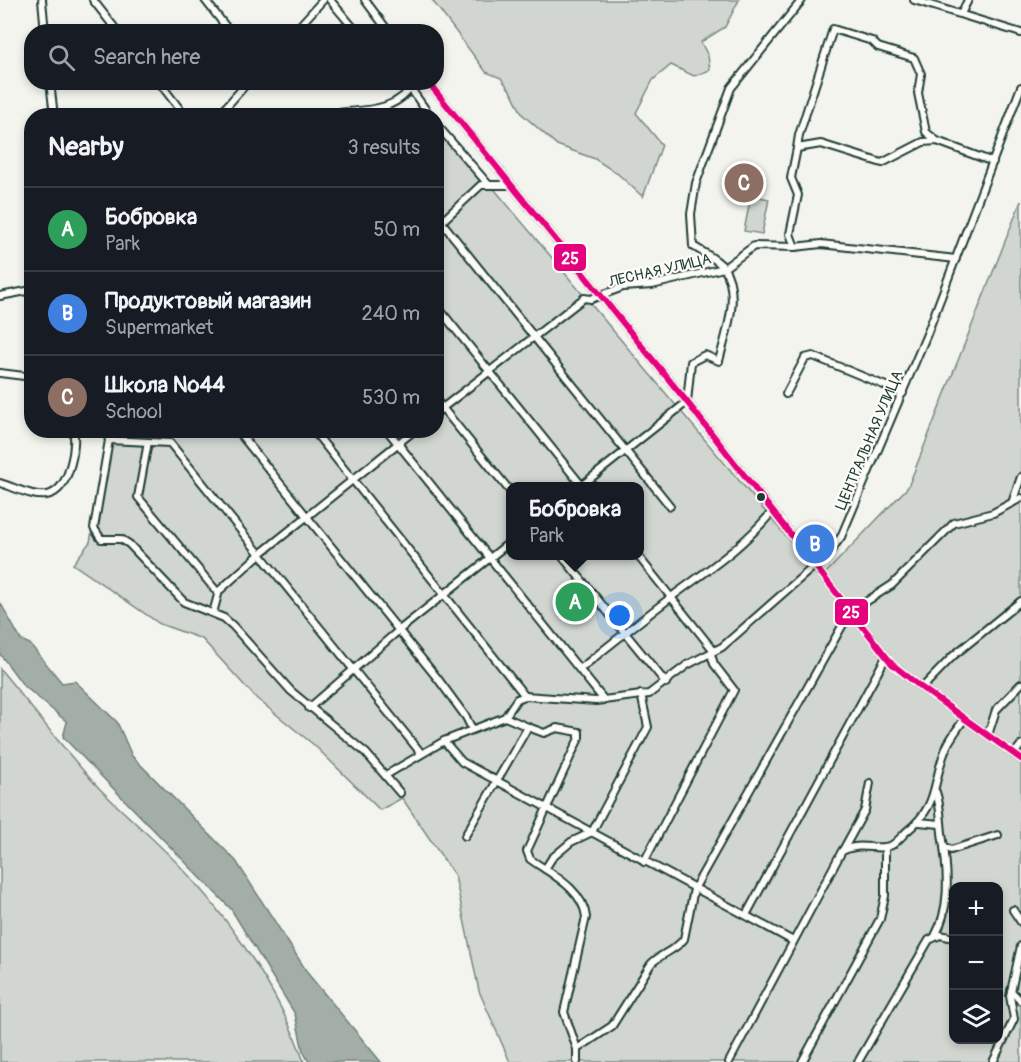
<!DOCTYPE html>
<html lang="en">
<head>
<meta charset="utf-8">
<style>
	:root { --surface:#171b24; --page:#20242c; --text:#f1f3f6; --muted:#9ea1a6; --line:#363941; --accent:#d1495b }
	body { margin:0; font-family:Pangolin,sans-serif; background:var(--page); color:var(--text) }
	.controls { position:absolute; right:18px; bottom:18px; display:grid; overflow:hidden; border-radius:12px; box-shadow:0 3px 9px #0003 }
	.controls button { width:54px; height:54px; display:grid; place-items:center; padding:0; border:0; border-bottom:2px solid var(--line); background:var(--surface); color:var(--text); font:30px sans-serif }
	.you { position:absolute; left:620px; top:616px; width:21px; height:21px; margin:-15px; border:4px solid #fff; border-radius:50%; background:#1a73e8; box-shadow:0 0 0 9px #1a73e833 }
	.badge { display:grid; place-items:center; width:39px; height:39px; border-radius:50%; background:var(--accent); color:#fff; font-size:20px; font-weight:700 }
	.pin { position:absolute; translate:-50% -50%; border:3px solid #fff; box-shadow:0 2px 6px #0006 }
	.popup { position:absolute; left:506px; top:482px; width:138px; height:78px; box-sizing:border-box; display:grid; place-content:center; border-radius:12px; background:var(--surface); filter:drop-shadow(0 2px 4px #0005); font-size:20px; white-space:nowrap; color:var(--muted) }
	.popup b { font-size:22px; color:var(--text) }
	.popup::after { content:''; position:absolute; left:50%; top:100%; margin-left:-12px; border:12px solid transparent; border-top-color:var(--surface) }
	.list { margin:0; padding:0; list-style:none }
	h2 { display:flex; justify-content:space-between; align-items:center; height:78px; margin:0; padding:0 24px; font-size:26px }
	h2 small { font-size:20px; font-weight:400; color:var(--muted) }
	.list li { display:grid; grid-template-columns:39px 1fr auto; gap:18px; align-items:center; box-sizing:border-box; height:84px; padding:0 24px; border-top:2px solid var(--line) }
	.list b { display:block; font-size:22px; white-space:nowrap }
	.list p { margin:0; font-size:20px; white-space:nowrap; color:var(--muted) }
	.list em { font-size:20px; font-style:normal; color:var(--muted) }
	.icon { flex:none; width:33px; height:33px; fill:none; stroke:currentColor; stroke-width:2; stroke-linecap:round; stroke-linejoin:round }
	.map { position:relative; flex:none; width:1021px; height:1062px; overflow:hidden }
	.search { position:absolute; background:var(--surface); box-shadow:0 3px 9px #0003; left:24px; top:24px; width:420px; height:66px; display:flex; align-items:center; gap:15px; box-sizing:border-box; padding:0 21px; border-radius:24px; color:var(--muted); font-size:22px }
	.panel { position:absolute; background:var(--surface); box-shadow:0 3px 9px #0003; left:24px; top:108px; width:420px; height:330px; border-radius:24px }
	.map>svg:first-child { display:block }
	.green { fill:#d1d6d1; stroke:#788a82; stroke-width:1.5; fill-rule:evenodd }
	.water { fill:#a3aea7; stroke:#6e8179; stroke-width:1.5 }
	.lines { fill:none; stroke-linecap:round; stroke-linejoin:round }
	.minor-casing { stroke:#1f3d34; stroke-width:10 }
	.minor { stroke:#fdfcf7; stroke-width:6 }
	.bus-1-casing { stroke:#fdfcf7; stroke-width:10 }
	.bus-1 { stroke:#e5007d; stroke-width:6 }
	.bus-dot { fill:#1f3d34; stroke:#fdfcf7; stroke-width:2 }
	.labels { text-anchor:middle; stroke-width:4.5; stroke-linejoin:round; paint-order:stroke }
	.street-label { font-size:15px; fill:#1f3d34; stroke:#fdfcf7 }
	.line-badge { stroke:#fdfcf7; stroke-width:2 }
	.badge-label { font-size:16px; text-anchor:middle; font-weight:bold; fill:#fff }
</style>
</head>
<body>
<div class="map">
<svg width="1021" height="1062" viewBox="0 0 1021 1062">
	<rect width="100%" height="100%" fill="#f4f4ef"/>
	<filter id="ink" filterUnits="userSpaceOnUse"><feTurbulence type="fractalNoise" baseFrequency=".0167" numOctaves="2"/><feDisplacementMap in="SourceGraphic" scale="12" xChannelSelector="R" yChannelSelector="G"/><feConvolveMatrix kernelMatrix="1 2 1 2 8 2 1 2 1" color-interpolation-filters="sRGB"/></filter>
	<g filter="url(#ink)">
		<g class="green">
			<path d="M432,0H739L725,27L701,42L708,56L710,70L694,76L671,65L653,80L636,113L662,145L643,197L618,174L595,159L557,145L522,114L512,93L501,78L486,72Z"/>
			<path d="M437,121L821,578L908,487L1021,201V1062H510L479,991L455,876L402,798L380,810L314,745L256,698L202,639L160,624L73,564L90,542L110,440L159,444L163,430H436ZM510,486H640V556H510ZM954,886H998V1040H954Z"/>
			<path d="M751,195L769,199L762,234L744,231Z"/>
			<path d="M0,669C33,708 64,751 99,788C128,818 162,845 190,877C237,930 281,995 304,1062H0Z"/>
		</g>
		<path class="water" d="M0,602L21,640L30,644L62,683L75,681L117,722L132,756L236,861L309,975L381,1062H309L303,1051L295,1014L231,909L63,737L67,722L23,685L0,654Z"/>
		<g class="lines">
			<g class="minor-casing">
				<g id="minor">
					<path d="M42,0L45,32"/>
					<path d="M93,0L118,32"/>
					<path d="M205,0L230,32"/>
					<path d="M330,0L357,32"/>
					<path d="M365,0L389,32"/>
					<path d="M914,0L1021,33"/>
					<path d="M961,14L968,0"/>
					<path d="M294,32L323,0"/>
					<path d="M50,82L54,116"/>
					<path d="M159,82L185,116"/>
					<path d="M402,82L411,89L430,116"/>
					<path d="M428,82L687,402L892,664L922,688L1021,759"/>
					<path d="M218,116L248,82"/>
					<path d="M318,116C351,108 396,118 414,82"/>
					<path d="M436,124L488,184"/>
					<path d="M937,141L926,132L918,93L921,74L914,58L878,47L872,41L833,29L799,135L797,148L821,144L882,163L923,142L937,141L993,162"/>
					<path d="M436,215L670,506"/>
					<path d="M436,227L481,185H511"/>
					<path d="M795,247L790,234L798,195L791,178L797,148"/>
					<path d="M0,296L32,290"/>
					<path d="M436,305L582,486"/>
					<path d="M0,373L32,377"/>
					<path d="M786,394L805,358L813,356L903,393"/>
					<path d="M436,400L510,491"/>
					<path d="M687,402L691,362L705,355L719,361C726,333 741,295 724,268C718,259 702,252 693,246L691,214L696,183L731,88L802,0"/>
					<path d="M436,413L584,298L591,299L623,287L652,285L724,268L754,246L795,247L821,244L956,259"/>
					<path d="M105,430L109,440L94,528L101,539H121L129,544L184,602L224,618L233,626L291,691L366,753L400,793"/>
					<path d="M237,430L438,679L466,717L472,729"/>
					<path d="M313,430L525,696"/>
					<path d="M387,430L604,700"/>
					<path d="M109,440L170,443L421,753"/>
					<path d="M148,442L138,497L218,593"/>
					<path d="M0,483C29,492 54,510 68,473C73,458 75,447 74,430"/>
					<path d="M581,486L687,402"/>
					<path d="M1012,503L1021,477"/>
					<path d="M562,556L666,683"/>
					<path d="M638,556L714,651"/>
					<path d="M213,613L219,591L260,554L415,430"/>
					<path d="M580,669C612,643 645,617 678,592C715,565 742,547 772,512"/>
					<path d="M922,688L953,656L1021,601"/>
					<path d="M309,708L398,631L510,542"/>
					<path d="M528,727L544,733L557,728L579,732V738L527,851L530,859C551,874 583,889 586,917L564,1012L577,1049V1062"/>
					<path d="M988,735L996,710L1021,684"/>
					<path d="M444,741L462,762L793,941"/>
					<path d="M1014,754L1021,745"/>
					<path d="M386,775L444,741L505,717L517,699L525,696L596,701L649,694L687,665L722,647L829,553L841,537L927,334L1021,87"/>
					<path d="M936,792C942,809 940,828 944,846L951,850L998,835"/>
					<path d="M919,822L940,824"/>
					<path d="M465,836L528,727L505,717"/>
					<path d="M843,850L865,810L870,783"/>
					<path d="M644,862L734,690L714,664L711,654"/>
					<path d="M545,869L552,858L571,842L592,832L648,727L641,694"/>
					<path d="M1013,910L1021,922"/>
					<path d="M746,915L886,657"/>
					<path d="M935,936C950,909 948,877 944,847"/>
					<path d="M1011,991L1021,1001"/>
					<path d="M577,1049L612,1026L651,964C661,953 675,951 684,939L694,889L850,612L892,585L954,523L993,513L1021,498"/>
					<path d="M729,1062L842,851C861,841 877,852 892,845C897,842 902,836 906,832C941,804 931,783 947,746C951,737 959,727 964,719"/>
					<path d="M802,1062L880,919L885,896V847"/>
					<path d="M858,1062L929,940L940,935L954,938"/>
					<path d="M993,1062L1014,1019L1010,996L1021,946"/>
				</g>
			</g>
			<use href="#minor" class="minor"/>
			<g class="bus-1-casing">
				<path id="bus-1" d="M428,82L687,402L892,664L922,688L1021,759"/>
			</g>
			<use href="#bus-1" class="bus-1"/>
		</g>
	</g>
	<circle class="bus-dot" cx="761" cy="497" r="5"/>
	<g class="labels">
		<g class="street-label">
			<text transform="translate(660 270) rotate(-13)" y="5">ЛЕСНАЯ УЛИЦА</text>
			<text transform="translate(869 440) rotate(-67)" y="5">ЦЕНТРАЛЬНАЯ УЛИЦА</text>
		</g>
	</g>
	<g class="line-badge">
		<rect x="553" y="243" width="34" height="29" rx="6" fill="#e5007d"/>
		<rect x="834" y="598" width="35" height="28" rx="6" fill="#e5007d"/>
	</g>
	<g class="badge-label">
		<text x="570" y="264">25</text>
		<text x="851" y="618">25</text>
	</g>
</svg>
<div class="controls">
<button>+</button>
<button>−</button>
<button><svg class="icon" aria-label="layers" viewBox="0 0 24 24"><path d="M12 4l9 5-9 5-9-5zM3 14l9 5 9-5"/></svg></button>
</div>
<div class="you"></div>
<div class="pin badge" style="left:575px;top:602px;background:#2e9e5b">A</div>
<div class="popup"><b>Бобровка</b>Park</div>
<div class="pin badge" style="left:815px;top:544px;background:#3f7fe0">B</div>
<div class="pin badge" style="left:744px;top:183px;background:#8d6e63">C</div>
<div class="search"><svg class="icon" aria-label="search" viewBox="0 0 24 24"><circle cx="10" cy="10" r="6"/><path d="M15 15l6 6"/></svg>Search here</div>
<section class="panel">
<h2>Nearby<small>3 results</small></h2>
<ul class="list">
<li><span class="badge" style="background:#2e9e5b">A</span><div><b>Бобровка</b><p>Park</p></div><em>50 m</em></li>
<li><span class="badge" style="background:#3f7fe0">B</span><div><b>Продуктовый магазин</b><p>Supermarket</p></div><em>240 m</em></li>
<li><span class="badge" style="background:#8d6e63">C</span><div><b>Школа №44</b><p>School</p></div><em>530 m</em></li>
</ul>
</section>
</div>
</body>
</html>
